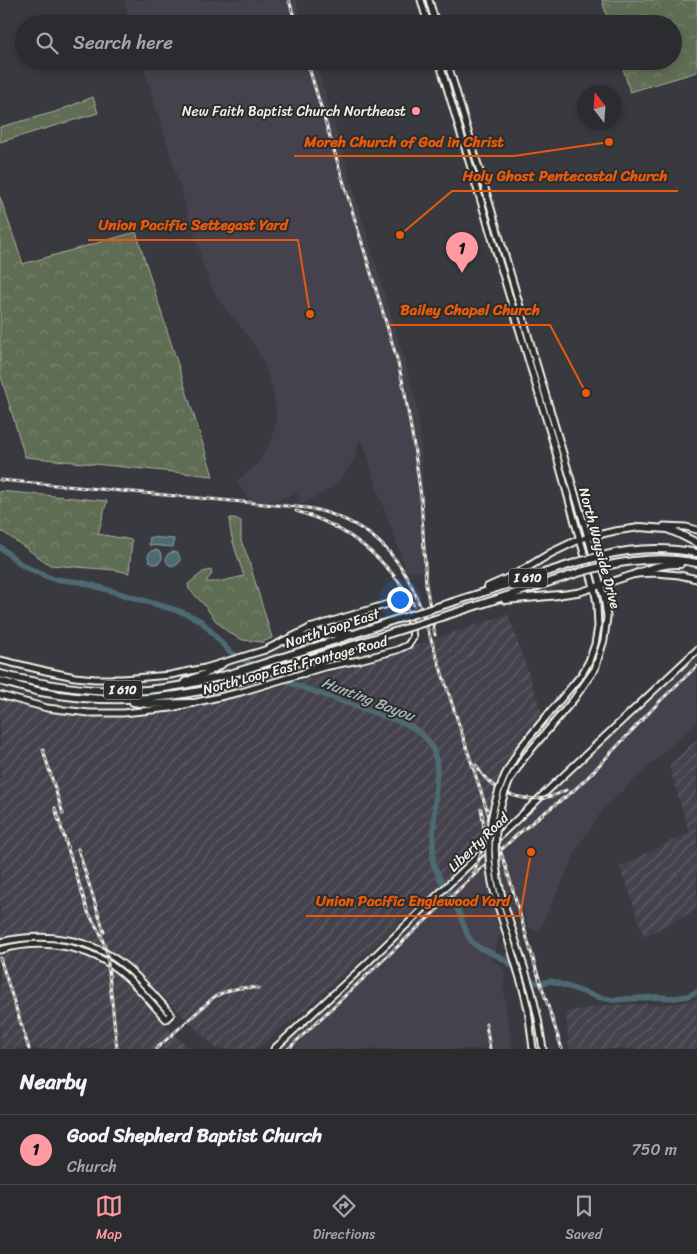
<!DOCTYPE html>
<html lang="en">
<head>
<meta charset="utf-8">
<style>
	:root { --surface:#2b2c30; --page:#333438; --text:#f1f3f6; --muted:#a6a7ab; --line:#47484c; --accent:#ff9aa2 }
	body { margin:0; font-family:Sriracha,sans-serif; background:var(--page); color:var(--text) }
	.compass { position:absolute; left:577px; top:85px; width:45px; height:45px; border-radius:50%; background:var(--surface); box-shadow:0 2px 8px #0003; rotate:343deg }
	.you { position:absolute; left:399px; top:599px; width:18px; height:18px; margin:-12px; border:4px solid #fff; border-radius:50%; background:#1a73e8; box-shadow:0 0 0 8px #1a73e833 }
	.badge { display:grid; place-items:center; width:32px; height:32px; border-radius:50%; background:var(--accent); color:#111; font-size:16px; font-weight:700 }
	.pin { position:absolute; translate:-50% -41px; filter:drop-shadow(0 1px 2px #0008) }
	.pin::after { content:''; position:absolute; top:26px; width:18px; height:15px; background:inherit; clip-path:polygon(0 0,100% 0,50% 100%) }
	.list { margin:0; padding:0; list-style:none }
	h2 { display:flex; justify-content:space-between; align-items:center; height:65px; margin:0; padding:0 20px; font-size:21px }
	h2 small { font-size:16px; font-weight:400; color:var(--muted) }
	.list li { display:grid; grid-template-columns:32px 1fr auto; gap:15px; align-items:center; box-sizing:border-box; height:70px; padding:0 20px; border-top:1px solid var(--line) }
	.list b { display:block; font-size:19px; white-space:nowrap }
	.list p { margin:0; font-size:16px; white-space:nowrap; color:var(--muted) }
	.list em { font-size:16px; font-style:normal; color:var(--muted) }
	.icon { flex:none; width:28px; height:28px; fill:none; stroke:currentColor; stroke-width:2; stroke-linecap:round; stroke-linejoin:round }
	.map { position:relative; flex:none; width:697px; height:1049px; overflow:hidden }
	.search { position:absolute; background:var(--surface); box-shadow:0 2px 8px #0003; left:15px; right:15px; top:15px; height:55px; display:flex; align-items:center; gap:12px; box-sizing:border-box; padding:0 18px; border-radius:28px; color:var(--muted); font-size:19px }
	.sheet { height:135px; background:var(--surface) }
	nav { display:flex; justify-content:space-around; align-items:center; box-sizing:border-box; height:70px; border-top:1px solid var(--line); background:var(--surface); font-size:14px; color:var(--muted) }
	nav a { display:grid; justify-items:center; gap:2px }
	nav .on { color:var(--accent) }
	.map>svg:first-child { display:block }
	.built { fill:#44434d }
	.industrial { fill:url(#industrial-furrows) }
	.forest { fill:url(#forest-crowns); stroke:#aaaf9e }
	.water { fill:#4e6b73; stroke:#90a1a2 }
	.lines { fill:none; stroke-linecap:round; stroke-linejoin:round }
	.river { stroke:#4e6b73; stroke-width:5.5 }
	.secondary-casing { stroke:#f4f1e8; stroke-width:9 }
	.highway-casing { stroke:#f4f1e8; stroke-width:10 }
	.secondary { stroke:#2a2d2e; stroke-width:5 }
	.highway { stroke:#2a2d2e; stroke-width:6 }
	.rail-casing { stroke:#f4f1e8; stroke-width:3 }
	.rail { stroke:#2a2d2e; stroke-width:1; stroke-dasharray:4; stroke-linecap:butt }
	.secondary-bridge-casing { stroke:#f4f1e8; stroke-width:9; stroke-linecap:butt }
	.highway-bridge-casing { stroke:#f4f1e8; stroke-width:10; stroke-linecap:butt }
	.secondary-bridge { stroke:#2a2d2e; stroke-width:5 }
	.highway-bridge { stroke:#2a2d2e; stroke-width:6 }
	.poi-dot { fill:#ff9aa2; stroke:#2a2d2e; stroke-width:2 }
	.labels { text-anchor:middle; stroke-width:4; stroke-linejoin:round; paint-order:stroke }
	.shield { fill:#2a2d2e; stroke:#b7b6b0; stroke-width:1 }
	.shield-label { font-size:12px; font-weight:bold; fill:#f4f1e8 }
	.poi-label { font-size:14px; fill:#f4f1e8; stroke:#2a2d2e; text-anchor:end }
	.street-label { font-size:14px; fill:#f4f1e8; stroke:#2a2d2e }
	.water-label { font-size:15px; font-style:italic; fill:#a9b5b3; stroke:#2a2d2e }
	.leader { fill:none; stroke:#e8590c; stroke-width:2 }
	.callout-dot { fill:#e8590c; stroke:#2a2d2e; stroke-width:2 }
	.callout-label { font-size:15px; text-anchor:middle; font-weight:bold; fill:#e8590c; stroke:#2a2d2e; stroke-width:4; stroke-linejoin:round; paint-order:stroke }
</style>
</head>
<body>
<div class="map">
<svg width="697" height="1049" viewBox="0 0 697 1049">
	<defs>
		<pattern id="industrial-furrows" width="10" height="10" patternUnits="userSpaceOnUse" patternTransform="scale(1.25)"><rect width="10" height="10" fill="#44434d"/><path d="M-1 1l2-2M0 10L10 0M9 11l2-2" fill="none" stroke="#605f67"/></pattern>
		<pattern id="forest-crowns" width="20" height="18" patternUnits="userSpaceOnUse" patternTransform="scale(1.25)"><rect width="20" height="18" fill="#616d54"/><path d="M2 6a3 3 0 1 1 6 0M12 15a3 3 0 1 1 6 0" fill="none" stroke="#78826d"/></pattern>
	</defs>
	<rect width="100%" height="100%" fill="#393a40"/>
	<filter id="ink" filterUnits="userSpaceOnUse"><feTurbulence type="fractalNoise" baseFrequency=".02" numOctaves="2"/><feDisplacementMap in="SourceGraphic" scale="10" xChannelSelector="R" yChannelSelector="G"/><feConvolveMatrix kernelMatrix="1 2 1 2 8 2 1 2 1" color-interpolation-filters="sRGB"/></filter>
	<g filter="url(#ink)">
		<g class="built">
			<path d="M124,0H296L303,24H131Z"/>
			<path d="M142,61H315L410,379L416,401L420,434L428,571L407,572L378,491L363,441H359L354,459L345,473L333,486L317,497L301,503L297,493L279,499L265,502L248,501V497L246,496L237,481L248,472L259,462L270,443L273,436L276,420V411L273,390L264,363L251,340L218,299L208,280Z"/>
			<path d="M697,657V721L603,809L579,845L539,931L529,928L521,905L499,937L491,961L500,964L505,973L503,986L512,1049H276L479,858Z"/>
		</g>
		<g class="industrial">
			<path d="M508,614L543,716L524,733L500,776L481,847L315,1001L257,1049H217L124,958L98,944L76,937L50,933H32L0,939V700L75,716L130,718L178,711L263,691L365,663Z"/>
			<path d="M697,739V909L644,937L625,879H623L620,867L689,832L669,765Z"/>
			<path d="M30,950H54L87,956L120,975L173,1034L191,1049H0V955Z"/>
			<path d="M697,998V1049H569L566,1012L605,1005L666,1004L685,1002Z"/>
		</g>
		<g class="forest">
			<path d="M602,0H697V72L630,92L621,61H673V24H609Z"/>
			<path d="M93,97L98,113L0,142V127L55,112Z"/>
			<path d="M0,197L23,264L136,232L213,476L25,457L0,373Z"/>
			<path d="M0,491L107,501L98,534L132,540L129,573L115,570L50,565L0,530Z"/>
			<path d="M230,518H235L241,521V541L247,555L272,638L262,642L243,640L229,633L216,621L205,606L189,589L188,584L203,572L211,570L212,574L207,580L206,582H218L244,576C240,563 227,530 230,518Z"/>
		</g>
		<g class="water">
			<path d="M150,537L174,539L173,547L149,545Z"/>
			<circle cx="155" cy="557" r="7"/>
			<circle cx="173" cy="559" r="7"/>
		</g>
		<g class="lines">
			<path class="river" d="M0,547L22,565L43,575L53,579L81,582L182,612L193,617L201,621L207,627L228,650L236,656L293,684L406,724C425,733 435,745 437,767L433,839V863L439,877L455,903L468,936L473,943L478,947L498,956L505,960L533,982L541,983L551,981L598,997L613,1000L657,997L676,998L687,996L697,992"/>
			<g class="secondary-casing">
				<g id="secondary">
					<path d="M421,0L428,24"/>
					<path d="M429,0L436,24"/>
					<path d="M439,61L553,442L576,526L594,587L597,604L598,627L595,644L589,661L582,674L520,748L505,775"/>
					<path d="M447,61L515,289L534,356L588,537L604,597L607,617L604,640L595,669L574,699L524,758L511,778"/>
					<path d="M664,526L686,527L697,530"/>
					<path d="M585,538L615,531L643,527"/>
					<path d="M559,595L580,592L635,574L656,573L679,575L697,579"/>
					<path d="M0,660L46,671L75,677L95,679H122L170,675L205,668L265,650L310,628L391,603C407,604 411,624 413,637L408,645L397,650L359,660L324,667L241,692L171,708L123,713H89L47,708L0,695"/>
					<path d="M502,897L532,992L538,1019L543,1049"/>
					<path d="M496,899L522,985L528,1009L533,1049"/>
					<path d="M0,942C43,932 90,937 125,966C142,980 156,998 171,1014L166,1019C152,1004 139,987 123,974C89,945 43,938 0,950"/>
					<path d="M274,1049L366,964L479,855L697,650"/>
				</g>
			</g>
			<g class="highway-casing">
				<g id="highway">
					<path d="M639,527L667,529L679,534L697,543"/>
					<path d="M602,556C633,548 665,547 697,553"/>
					<path d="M604,566C635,559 666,556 697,563"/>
					<path d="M635,574C649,569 664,563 680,564"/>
					<path d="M488,587L515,575L551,553L580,539"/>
					<path d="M505,600L559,595"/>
					<path d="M453,602L578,562"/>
					<path d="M457,612L581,572"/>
					<path d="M310,628L318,633L321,634"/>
					<path d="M284,641L309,636L350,633"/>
					<path d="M304,673L339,652"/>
					<path d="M0,674C48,686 97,694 147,690C194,686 239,672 283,657C318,646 353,635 388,622"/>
					<path d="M0,681C14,685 27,689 41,692C104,704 168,701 230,684L391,633"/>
					<path d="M185,682L205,674L222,664"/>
					<path d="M133,702L148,704L192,703"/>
				</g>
			</g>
			<use href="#secondary" class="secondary"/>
			<use href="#highway" class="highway"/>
			<g class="rail-casing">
				<g id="rail">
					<path d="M289,0L296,24"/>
					<path d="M307,61L397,359L404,388L414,446L421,497L426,585L435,635"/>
					<path d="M0,480L308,508C364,519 401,552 420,606L509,877L536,969L562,1049"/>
					<path d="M296,511C347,526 388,559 414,605"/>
					<path d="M43,750L63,814"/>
					<path d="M476,765C494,797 534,808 566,790"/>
					<path d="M55,808L88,912L101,935L107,954L117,1049"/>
					<path d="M78,849L104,932"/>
					<path d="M473,872C485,852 486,831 481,809"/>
					<path d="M0,958L29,1049"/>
					<path d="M486,1024L490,1049"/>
					<path d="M156,1049L214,997C228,989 242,986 258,988"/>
					<path d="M288,1049L518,834L540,816L572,792L588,777L661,700L697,666"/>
				</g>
			</g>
			<use href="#rail" class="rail"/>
			<g class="secondary-bridge-casing">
				<g id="secondary-bridge">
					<path d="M502,897C491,856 493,816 511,778"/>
					<path d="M496,899C484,857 487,815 505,775"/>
				</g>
			</g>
			<g class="highway-bridge-casing">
				<g id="highway-bridge">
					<path d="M578,562L602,556"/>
					<path d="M581,572L604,566"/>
					<path d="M388,622L453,602"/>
					<path d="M391,633L457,612"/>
				</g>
			</g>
			<use href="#secondary-bridge" class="secondary-bridge"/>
			<use href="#highway-bridge" class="highway-bridge"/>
		</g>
	</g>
	<circle class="poi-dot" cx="416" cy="111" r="5"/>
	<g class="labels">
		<g class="shield">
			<rect x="509" y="568.5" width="38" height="19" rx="4"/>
			<rect x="104" y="680.5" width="38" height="19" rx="4"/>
		</g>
		<g class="shield-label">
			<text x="528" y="582">I 610</text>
			<text x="123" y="694">I 610</text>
		</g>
		<g class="poi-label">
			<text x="406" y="116">New Faith Baptist Church Northeast</text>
		</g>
		<g class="street-label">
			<text transform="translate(600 548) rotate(75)" y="5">North Wayside Drive</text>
			<text transform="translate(332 628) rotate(-18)" y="5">North Loop East</text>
			<text transform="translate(295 665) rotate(-15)" y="5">North Loop East Frontage Road</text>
			<text transform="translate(478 842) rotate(-44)" y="5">Liberty Road</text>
		</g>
		<g class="water-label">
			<text transform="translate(368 699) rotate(21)" y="5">Hunting Bayou</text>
		</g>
	</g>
	<path class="leader" d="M609 142L514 156H294M400 235L452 191H678M310 314L298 240H88M586 393L550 325H390M531 852L520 916H306"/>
	<g class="callout-dot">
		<circle cx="609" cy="142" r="5"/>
		<circle cx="400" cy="235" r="5"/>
		<circle cx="310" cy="314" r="5"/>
		<circle cx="586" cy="393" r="5"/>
		<circle cx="531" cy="852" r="5"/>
	</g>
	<g class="callout-label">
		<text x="404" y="147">Moreh Church of God in Christ</text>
		<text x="565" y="181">Holy Ghost Pentecostal Church</text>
		<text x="193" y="230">Union Pacific Settegast Yard</text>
		<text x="470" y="315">Bailey Chapel Church</text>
		<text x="413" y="906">Union Pacific Englewood Yard</text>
	</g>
</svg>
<svg class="compass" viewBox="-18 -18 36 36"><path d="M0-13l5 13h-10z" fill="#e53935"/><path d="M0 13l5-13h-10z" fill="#a6a7ab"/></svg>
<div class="you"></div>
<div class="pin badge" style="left:462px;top:273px">1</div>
<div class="search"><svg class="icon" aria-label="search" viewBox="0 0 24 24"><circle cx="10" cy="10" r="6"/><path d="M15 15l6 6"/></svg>Search here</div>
</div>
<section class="sheet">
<h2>Nearby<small></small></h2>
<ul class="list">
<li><span class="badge">1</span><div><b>Good Shepherd Baptist Church</b><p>Church</p></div><em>750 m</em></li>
</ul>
</section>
<nav>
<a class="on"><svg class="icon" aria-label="map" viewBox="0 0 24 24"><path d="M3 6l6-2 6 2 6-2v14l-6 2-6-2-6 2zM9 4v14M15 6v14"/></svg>Map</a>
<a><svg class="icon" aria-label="directions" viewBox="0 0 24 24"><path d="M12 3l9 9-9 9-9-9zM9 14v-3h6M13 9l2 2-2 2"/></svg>Directions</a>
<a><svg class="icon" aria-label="saved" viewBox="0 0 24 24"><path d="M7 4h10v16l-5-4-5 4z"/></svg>Saved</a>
</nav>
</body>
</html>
